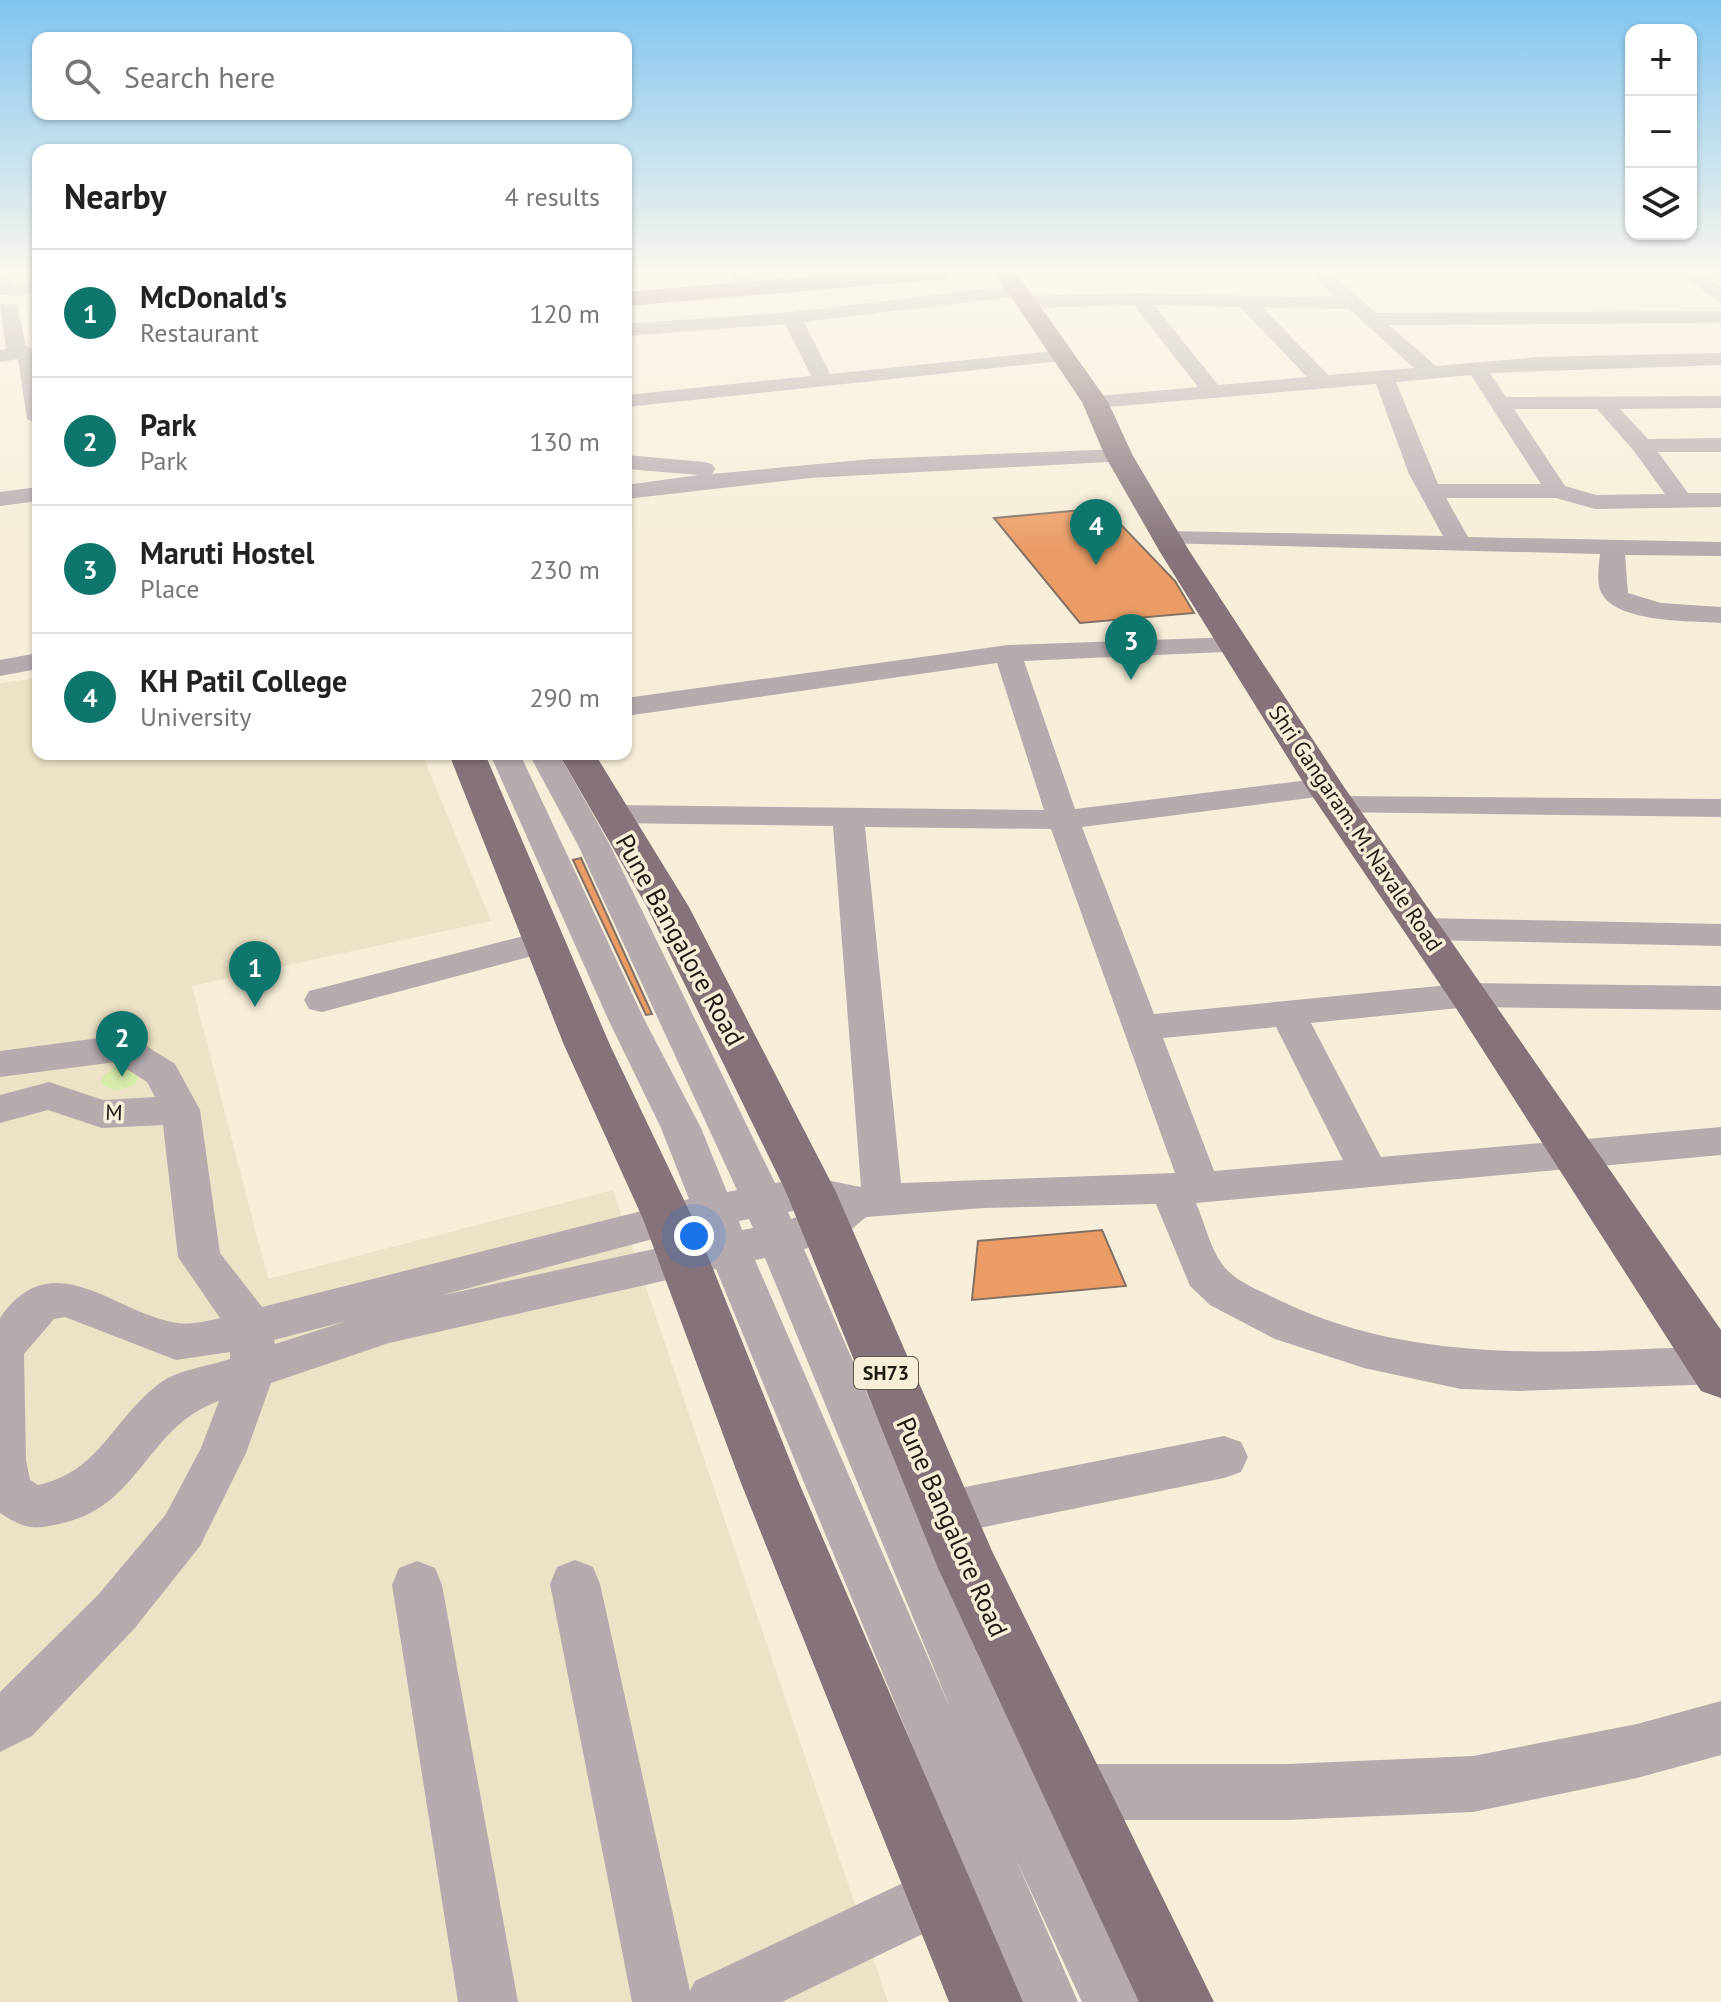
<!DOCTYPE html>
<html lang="en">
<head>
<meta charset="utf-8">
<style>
	:root { --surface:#fff; --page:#f2f2f2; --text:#222; --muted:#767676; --line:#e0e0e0; --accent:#0f766e }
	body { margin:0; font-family:"PT Sans",sans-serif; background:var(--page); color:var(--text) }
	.controls { position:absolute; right:24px; top:24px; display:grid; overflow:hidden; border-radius:16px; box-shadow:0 2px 6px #0004 }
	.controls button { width:72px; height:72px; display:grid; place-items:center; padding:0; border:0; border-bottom:2px solid var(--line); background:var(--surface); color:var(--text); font:40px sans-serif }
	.you { position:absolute; left:694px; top:1236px; width:28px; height:28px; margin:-20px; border:6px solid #fff; border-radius:50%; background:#1a73e8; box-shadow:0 0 0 12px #1a73e833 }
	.badge { display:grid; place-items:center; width:52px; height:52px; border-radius:50%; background:var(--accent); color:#fff; font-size:26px; font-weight:700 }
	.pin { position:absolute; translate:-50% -66px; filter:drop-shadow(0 2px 4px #0008) }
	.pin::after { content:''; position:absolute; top:42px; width:28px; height:24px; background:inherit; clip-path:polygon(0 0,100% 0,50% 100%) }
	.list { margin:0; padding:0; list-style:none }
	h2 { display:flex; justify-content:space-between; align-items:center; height:104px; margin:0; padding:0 32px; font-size:34px }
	h2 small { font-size:26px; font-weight:400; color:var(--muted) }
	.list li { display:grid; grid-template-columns:52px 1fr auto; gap:24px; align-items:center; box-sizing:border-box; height:128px; padding:0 32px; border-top:2px solid var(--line) }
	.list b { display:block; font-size:30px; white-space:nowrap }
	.list p { margin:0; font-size:26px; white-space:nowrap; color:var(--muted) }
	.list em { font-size:26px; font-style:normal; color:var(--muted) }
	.icon { flex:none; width:44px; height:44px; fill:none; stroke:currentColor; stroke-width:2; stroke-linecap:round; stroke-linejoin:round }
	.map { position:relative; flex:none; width:1721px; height:2002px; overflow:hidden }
	.search { position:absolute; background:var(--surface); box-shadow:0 2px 6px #0004; left:32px; top:32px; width:600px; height:88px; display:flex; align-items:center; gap:20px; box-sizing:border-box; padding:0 28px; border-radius:16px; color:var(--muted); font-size:30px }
	.panel { position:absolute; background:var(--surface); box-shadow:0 2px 6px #0004; left:32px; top:144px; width:600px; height:616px; border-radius:16px }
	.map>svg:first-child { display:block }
	.built { fill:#ece2c5 }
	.green { fill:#d7ebaa }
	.building { fill:#eb9c65; stroke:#837064; stroke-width:2 }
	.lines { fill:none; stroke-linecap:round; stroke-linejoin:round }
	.minor { fill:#b5abaf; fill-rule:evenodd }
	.major { fill:#85727a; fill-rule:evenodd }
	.labels { text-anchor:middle; stroke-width:7; stroke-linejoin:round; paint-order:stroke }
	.shield { fill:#f6eed8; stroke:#5f5a4e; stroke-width:2 }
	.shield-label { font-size:20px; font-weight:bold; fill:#1e1b13 }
	.street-label { font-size:22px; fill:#1e1b13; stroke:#f6eed8 }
	.near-street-label { font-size:26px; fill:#1e1b13; stroke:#f6eed8 }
</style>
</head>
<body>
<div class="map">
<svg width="1721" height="2002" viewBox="0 0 1721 2002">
	<rect width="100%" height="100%" fill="#f6eed8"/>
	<path class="built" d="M38,678V754H422L491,921L192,986L268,1279L613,1190L888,2002H0V683Z"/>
	<path class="green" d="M129,1064L142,1074L134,1085L116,1091L101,1084V1079L114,1067Z"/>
	<g class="building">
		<path d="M1105,508L1175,581L1194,613L1080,623L994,518Z"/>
		<path d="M581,858L652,1014L646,1015L573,860Z"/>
		<path d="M1102,1230L1126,1286L972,1300L978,1241Z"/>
	</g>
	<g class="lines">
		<g class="minor">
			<path d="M0,272H6L12,285L38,282V294L0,295Z"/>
			<path d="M731,272H749L750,279L741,284L735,283Z"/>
			<path d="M1309,272H1329L1376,313L1721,311V323L1389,325L1436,366L1539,357L1721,353V365L1490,373L1506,397L1721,396V408L1620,409L1648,439L1721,438V452H1658L1688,493H1721V507L1595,509L1556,498H1446L1468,537L1721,542V556L1625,555L1628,593L1661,603L1721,607V623C1692,621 1615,623 1601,592C1596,582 1599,565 1600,554L1158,543L1155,538L1158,533L1167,531L1443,536L1409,474L1376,384L1095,408L1087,407L1084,402L1087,397L1198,387L1134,305L1027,308L1018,302L1027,296L1139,293L1336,298ZM1154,305L1240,307L1307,377L1218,385ZM1262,307L1349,309L1414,368L1328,375ZM1471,375L1541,484H1438L1396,382ZM1514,409H1597L1634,451L1665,494L1596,495L1565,486Z"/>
			<path d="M1679,272H1700L1721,288V303Z"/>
			<path d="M1019,285L1026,287V295L804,322L830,374L1064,350L1071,352L1074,356L1071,360L626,407V395L811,376L785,324L626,336V324L792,312Z"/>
			<path d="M0,304L17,305L26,346L37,352L38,425L27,419L18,359L0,362V350L6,349Z"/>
			<path d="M1119,449L1127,451L1130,456L1127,461L810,478L626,499V485L699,475L626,469V455L704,462L712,464L715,469L712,474L872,459Z"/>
			<path d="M38,487V501L0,506V492Z"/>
			<path d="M1236,637L1246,639L1250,645L1246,651L1024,661L1075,809L1325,778L1336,780L1340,787L1336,794L1325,796L1082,827L1154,1014L1469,983L1721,986V1010L1469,1007L1311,1023L1381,1157L1721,1127V1155L1196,1203C1204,1221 1210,1248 1222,1264C1235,1282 1259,1290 1279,1300C1419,1368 1570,1351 1721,1346V1384L1520,1391L1461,1389L1364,1368L1275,1339L1210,1305L1190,1286L1156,1204L984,1208L866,1217L840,1239L804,1249L1017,1738L1143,2002H1082L1015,1857L1078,2002H1018L716,1269L389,1343L271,1383L246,1453L200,1546L134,1629L32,1736L0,1752V1692L98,1595L166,1514L201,1448L219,1401C148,1425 140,1506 63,1523C33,1530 27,1530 0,1513V1318C53,1241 115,1314 177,1323C190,1325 208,1321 220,1318L178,1257L163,1125L102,1128L48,1110L0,1123V1095L49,1082L103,1100L155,1097L147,1082L116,1062L0,1077V1051L122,1035L135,1039L175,1064L200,1110L220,1253L262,1307L689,1199L661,1128L608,1019L490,754H520L644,1019L701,1128L727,1192L737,1190L578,845L529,754H559L610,845L775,1183L811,1177L861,1187L833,826L610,823L599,821L594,814L599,807L610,805L1044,810L997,663L626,716V698L1008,645ZM865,827L1051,829L1175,1173L901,1183ZM1276,1027L1343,1160L1214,1171L1163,1038ZM811,1207L819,1209L791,1219L788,1212ZM749,1219L753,1228L742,1230L739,1221ZM700,1229L704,1238L439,1296L668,1235ZM765,1258L951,1710L755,1260ZM65,1317L176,1360L230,1352V1359C209,1366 177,1370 160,1383C112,1419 100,1472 38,1485L30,1480L26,1460L24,1354L54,1319ZM347,1321L275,1344L274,1340Z"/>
			<path d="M38,653V669L0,676V660Z"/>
			<path d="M1337,796L1721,799V817L1326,812L1321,805L1326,798Z"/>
			<path d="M1423,918L1721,924V946L1423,940L1411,937L1406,929L1411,921Z"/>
			<path d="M543,931L555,934L560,942L555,950L322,1012L309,1009L304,1000L309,991Z"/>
			<path d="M1224,1436L1241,1442L1248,1457L1241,1472L1224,1478L945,1535L928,1529L921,1513L928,1497L945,1491Z"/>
			<path d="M575,1560L593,1567L600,1584L690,1991L695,1981L941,1865L962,1873L970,1894L962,1915L782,2002H632L550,1584L557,1567Z"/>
			<path d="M417,1561L435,1568L442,1585L518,2002H458L392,1585L399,1568Z"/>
			<path d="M1721,1701V1755L1637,1778L1473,1812L1287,1820H1075L1055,1812L1047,1792L1055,1772L1075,1764H1287L1473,1756L1637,1724Z"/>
		</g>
		<g class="major">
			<path d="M862,272H955L944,279L626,306V292Z"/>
			<path d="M994,272H1016L1108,402L1133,456L1190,552L1342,784L1721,1330V1398L1701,1391L1454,1005L1306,787L1160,552L1105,456L1082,402Z"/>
			<path d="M449,754H485L610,1045L693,1219L799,1483L1023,2002H949L741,1483L643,1219L564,1045Z"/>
			<path d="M559,754H595L689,907L836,1192L992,1551L1214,2002H1139L938,1568L786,1192L647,907Z"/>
		</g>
	</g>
	<linearGradient id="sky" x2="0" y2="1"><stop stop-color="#80c5f0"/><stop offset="0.49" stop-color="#fbf7ed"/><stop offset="1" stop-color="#fbf7ed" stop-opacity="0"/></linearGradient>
	<rect width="1721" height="553" fill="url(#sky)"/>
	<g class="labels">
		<rect class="shield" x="854" y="1357" width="64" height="32" rx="6"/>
		<g class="shield-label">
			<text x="886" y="1380">SH73</text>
		</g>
		<g class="street-label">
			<text transform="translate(1356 828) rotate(56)" y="8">Shri Gangaram. M. Navale Road</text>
			<text transform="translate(114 1112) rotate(2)" y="8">M</text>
		</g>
		<g class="near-street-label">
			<text transform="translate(680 940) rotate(61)" y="9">Pune Bangalore Road</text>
			<text transform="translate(952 1527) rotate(66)" y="9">Pune Bangalore Road</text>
		</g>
	</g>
</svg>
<div class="controls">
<button>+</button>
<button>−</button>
<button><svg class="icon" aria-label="layers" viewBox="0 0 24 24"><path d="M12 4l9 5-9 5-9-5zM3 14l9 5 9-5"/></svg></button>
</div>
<div class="you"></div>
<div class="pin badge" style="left:255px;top:1007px">1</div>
<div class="pin badge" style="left:122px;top:1077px">2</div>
<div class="pin badge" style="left:1131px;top:680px">3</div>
<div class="pin badge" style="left:1096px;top:565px">4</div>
<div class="search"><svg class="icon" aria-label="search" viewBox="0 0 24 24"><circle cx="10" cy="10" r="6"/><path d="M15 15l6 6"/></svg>Search here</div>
<section class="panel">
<h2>Nearby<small>4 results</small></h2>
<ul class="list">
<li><span class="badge">1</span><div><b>McDonald's</b><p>Restaurant</p></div><em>120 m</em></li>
<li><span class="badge">2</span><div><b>Park</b><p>Park</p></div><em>130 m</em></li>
<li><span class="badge">3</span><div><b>Maruti Hostel</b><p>Place</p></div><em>230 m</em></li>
<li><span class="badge">4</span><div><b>KH Patil College</b><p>University</p></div><em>290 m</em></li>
</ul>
</section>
</div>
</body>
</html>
